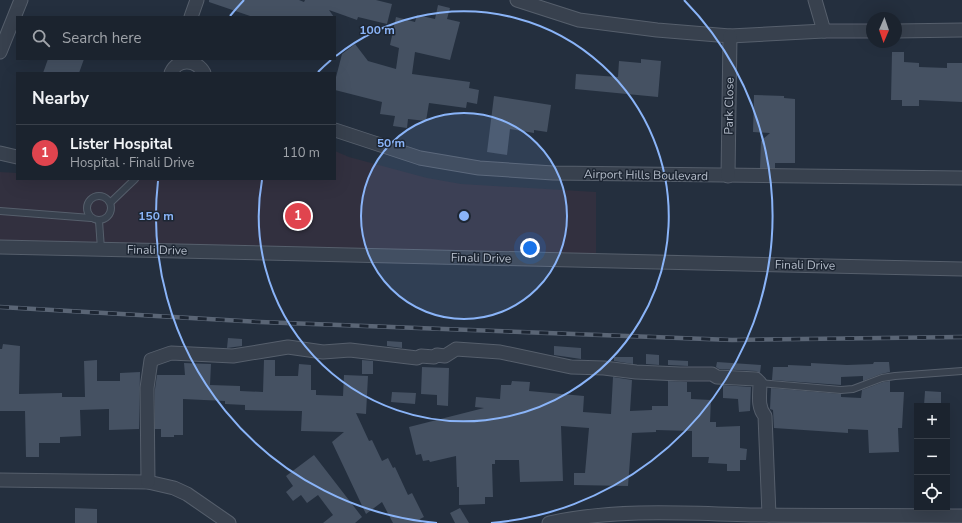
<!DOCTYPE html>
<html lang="en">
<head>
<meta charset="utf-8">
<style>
	:root { --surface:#1b232e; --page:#282f3a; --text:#f1f3f6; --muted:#a0a4aa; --line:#39404a; --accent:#db2777 }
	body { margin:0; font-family:"Nunito Sans",sans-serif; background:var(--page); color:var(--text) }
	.controls { position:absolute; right:12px; bottom:12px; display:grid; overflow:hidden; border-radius:0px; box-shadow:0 4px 16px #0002 }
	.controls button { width:36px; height:36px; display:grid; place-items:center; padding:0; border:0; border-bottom:1px solid var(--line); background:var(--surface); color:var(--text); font:20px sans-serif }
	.compass { position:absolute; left:866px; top:12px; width:36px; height:36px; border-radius:50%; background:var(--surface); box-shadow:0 4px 16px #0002; rotate:182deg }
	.you { position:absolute; left:530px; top:248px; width:14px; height:14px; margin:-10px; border:3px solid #fff; border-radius:50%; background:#1a73e8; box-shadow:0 0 0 6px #1a73e833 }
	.badge { display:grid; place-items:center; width:26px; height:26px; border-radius:50%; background:var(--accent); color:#fff; font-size:13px; font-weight:700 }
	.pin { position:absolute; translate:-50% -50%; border:2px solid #fff; box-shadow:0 1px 4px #0006 }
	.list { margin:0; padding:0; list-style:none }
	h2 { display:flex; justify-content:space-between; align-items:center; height:52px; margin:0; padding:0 16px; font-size:17px }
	h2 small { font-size:13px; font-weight:400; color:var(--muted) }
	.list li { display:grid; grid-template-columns:26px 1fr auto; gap:12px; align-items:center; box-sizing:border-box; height:56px; padding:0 16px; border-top:1px solid var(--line) }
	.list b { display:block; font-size:15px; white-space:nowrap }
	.list p { margin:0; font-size:13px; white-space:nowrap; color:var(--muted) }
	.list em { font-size:13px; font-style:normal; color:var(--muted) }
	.icon { flex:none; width:22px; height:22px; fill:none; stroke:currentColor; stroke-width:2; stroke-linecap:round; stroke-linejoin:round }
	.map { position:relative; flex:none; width:962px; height:523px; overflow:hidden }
	.search { position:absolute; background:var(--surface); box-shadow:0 4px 16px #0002; left:16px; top:16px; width:320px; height:44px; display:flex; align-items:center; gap:10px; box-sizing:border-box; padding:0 14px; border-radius:0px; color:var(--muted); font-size:15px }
	.panel { position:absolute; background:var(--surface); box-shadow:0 4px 16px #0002; left:16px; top:72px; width:320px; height:108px; border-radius:0px }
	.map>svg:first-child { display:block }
	.medical { fill:#32303f }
	.building { fill:#455162 }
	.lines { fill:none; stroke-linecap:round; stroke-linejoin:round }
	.service-casing { stroke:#565f6c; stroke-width:8 }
	.minor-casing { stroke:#565f6c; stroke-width:15 }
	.service { stroke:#38414e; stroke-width:6 }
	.minor { stroke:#38414e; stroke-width:13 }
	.rail-casing { stroke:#5a6575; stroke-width:4.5 }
	.rail { stroke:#1d2633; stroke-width:3; stroke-dasharray:9; stroke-linecap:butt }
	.ring { fill:none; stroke:#8ab4f8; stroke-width:2 }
	.labels { text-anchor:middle; stroke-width:3; stroke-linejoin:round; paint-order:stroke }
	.street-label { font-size:12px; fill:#b4bcc9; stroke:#1d2633 }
	.centre { fill:#8ab4f8; stroke:#1d2633; stroke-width:2 }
	.ring-label { font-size:12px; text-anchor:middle; font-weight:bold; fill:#8ab4f8; stroke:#1d2633; stroke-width:3; stroke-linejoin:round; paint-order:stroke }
</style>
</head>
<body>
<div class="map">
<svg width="962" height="523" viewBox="0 0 962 523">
	<rect width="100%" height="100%" fill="#242f3e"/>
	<path class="medical" d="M335,151L349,157L427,178L461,184L596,192V258L0,240V172L17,173V179L76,180L78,179H335Z"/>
	<g class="building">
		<path d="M209,0H299L304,2L305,0H376L392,4L387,24L358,17L357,20L329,10L334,17H253L209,2Z"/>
		<path d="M438,5L450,8L447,19L460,22L450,60L415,52L412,74L470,82L469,88L479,90L477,104L467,102L466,108L429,103L426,121L408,119L407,128L393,126L395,116L380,114L382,102L335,90V81L342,54L355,44L368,61L396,69L399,48L390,45L396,17L415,22L417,15L435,19Z"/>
		<path d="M892,52H904V62L919,63V67L947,68V63H962V102L919,100V106H902V100H891Z"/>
		<path d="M48,59H84L79,73H43Z"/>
		<path d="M641,59L661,61L658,97L575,89L576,74L618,77L619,61L641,63Z"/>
		<path d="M754,95L784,96V98L795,99V163H775V168H760L761,141L770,133L753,132Z"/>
		<path d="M494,96L551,105L547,132L534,130V133L510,129L507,155L487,152Z"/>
		<path d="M228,338L242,339V346L227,348Z"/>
		<path d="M387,341L402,342V348L387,346Z"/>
		<path d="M3,344L20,346L19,394L62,393V397H85L84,361L97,360V381H120V373L140,372L139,429L109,430V409L80,410L81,436L60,437V443H39V457H26L25,411H0V349H2Z"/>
		<path d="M554,346L581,348V359L554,355Z"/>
		<path d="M646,354L659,355V365L646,364Z"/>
		<path d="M614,357H633V364L614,361Z"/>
		<path d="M264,360H275V376H298L299,364L311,365V390H316V395L343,396L344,375L368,376L366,414L356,413L369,441L372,440L382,461L388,458L393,468L395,467L408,495L412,493L424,517L420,519L422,523H393L382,502L366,514L332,442L344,432L301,431L302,411L245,410V405L225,404V401L183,399V435H174V437H161V429H155V389L157,375H185L184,363L211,364L210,385L240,386V391L263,392Z"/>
		<path d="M362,360L373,361V374H362Z"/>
		<path d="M668,360L688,361V366L668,365Z"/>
		<path d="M717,362L761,365L760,373L756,371L719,369L716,367Z"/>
		<path d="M874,362H889L890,372L881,374L863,381V376L841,377V385L772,380L773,367H788V365L811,366V363L847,365L873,364Z"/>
		<path d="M422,367L449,368L448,406L437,405V395L421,394Z"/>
		<path d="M613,377L632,380L630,411L652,410V406H668V381L687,382V392H691V399L711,400L710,422H716V427L740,426V448L747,449L746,460H740V471H727V464L708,463L709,457H692V431L656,430V432L632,433L628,486L574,485V473H585L589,428L561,426L563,481L520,482L519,460H495V464H492L493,497H485V504L459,505V487H457L456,456L430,462L429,460L423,461L421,454L416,455L409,427L484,408L475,407L476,397L500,399L501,385H511L512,381L530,382L529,391L584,396L583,412L611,414Z"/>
		<path d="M890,381V392H904L902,428H898L899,452L869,453L868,430L848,429V433L774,428L773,410L770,409L771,388L841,394V397L861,398L862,390L883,382Z"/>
		<path d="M723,385L751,387L750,411L739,412L738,399L723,398Z"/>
		<path d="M925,391L941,392V406H924Z"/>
		<path d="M392,392L416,393L415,404L391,402Z"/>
		<path d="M314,455L362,517L355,523H323L333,515L318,495L307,503L301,495L293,501L286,492L293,486L286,476Z"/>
		<path d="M75,508L97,509V523H75Z"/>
		<path d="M460,508L469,523H455L450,513Z"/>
	</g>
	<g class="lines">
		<g class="service-casing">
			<g id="service">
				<circle cx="99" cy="208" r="12"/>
				<path d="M111,202L135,179"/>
				<path d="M0,211L91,218"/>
				<path d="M99,221L101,249"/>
				<path d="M760,383L841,390L853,389L882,378L895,376L962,371"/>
			</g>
		</g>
		<g class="minor-casing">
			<g id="minor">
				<path d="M517,0L579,20L657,30L730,36L824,31H872"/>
				<path d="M815,0L824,31"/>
				<path d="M191,17L197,0"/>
				<path d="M896,31L962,30"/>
				<path d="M0,52L21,0"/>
				<path d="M171,73C178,57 197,60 204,73"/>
				<path d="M335,130L420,158L479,168L553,173L962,178"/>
				<path d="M0,153L17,157"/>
				<path d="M728,176L730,36"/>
				<path d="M0,247L962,269"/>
				<path d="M0,480L148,482L174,488L187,494L229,523"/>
				<path d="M148,482L147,388L151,360L171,353L233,356L288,347L323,352L350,350L417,358L421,356L434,357L437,355L445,356L456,349L500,352L571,367L604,368L636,372L680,374H712L717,377L756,379L760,383C760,394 757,407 765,416L769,515"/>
				<path d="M549,523C617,508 687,513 755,515C824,516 893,515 962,516"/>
			</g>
		</g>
		<use href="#service" class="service"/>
		<use href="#minor" class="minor"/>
		<g class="rail-casing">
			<path id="rail" d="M0,307L260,322L732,340L962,337"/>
		</g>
		<use href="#rail" class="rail"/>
	</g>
	<circle cx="464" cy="216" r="103" fill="#8ab4f8" fill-opacity=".12"/>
	<g class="ring">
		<circle cx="464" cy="216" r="103"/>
		<path d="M318 72A205 205 0 0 1 331 60M336 56A205 205 0 1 1 262 180"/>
		<path d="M437 523A308 308 0 0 1 158 181M230 16A308 308 0 0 1 244 0M684 0A308 308 0 0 1 491 523"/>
	</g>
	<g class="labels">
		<g class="street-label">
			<text transform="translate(729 106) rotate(-89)" y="4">Park Close</text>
			<text transform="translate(646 175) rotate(1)" y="4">Airport Hills Boulevard</text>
			<text transform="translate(157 250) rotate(1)" y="4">Finali Drive</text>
			<text transform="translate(481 258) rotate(1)" y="4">Finali Drive</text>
			<text transform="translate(805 265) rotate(1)" y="4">Finali Drive</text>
		</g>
	</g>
	<circle cx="464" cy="216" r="6" class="centre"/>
	<g class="ring-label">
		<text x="377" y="34">100 m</text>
		<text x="391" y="147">50 m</text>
		<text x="156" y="220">150 m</text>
	</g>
</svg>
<div class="controls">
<button>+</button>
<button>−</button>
<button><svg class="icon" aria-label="locate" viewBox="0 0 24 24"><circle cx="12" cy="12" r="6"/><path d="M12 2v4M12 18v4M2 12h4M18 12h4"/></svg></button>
</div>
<svg class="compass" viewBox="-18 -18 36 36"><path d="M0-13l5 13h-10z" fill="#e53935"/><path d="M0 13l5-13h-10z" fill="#a0a4aa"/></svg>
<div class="you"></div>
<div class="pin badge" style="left:298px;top:216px;background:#e0444e">1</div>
<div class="search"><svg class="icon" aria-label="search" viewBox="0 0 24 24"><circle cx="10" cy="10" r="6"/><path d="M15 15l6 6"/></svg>Search here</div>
<section class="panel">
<h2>Nearby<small></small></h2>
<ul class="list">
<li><span class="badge" style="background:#e0444e">1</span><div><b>Lister Hospital</b><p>Hospital · Finali Drive</p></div><em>110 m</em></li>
</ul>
</section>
</div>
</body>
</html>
